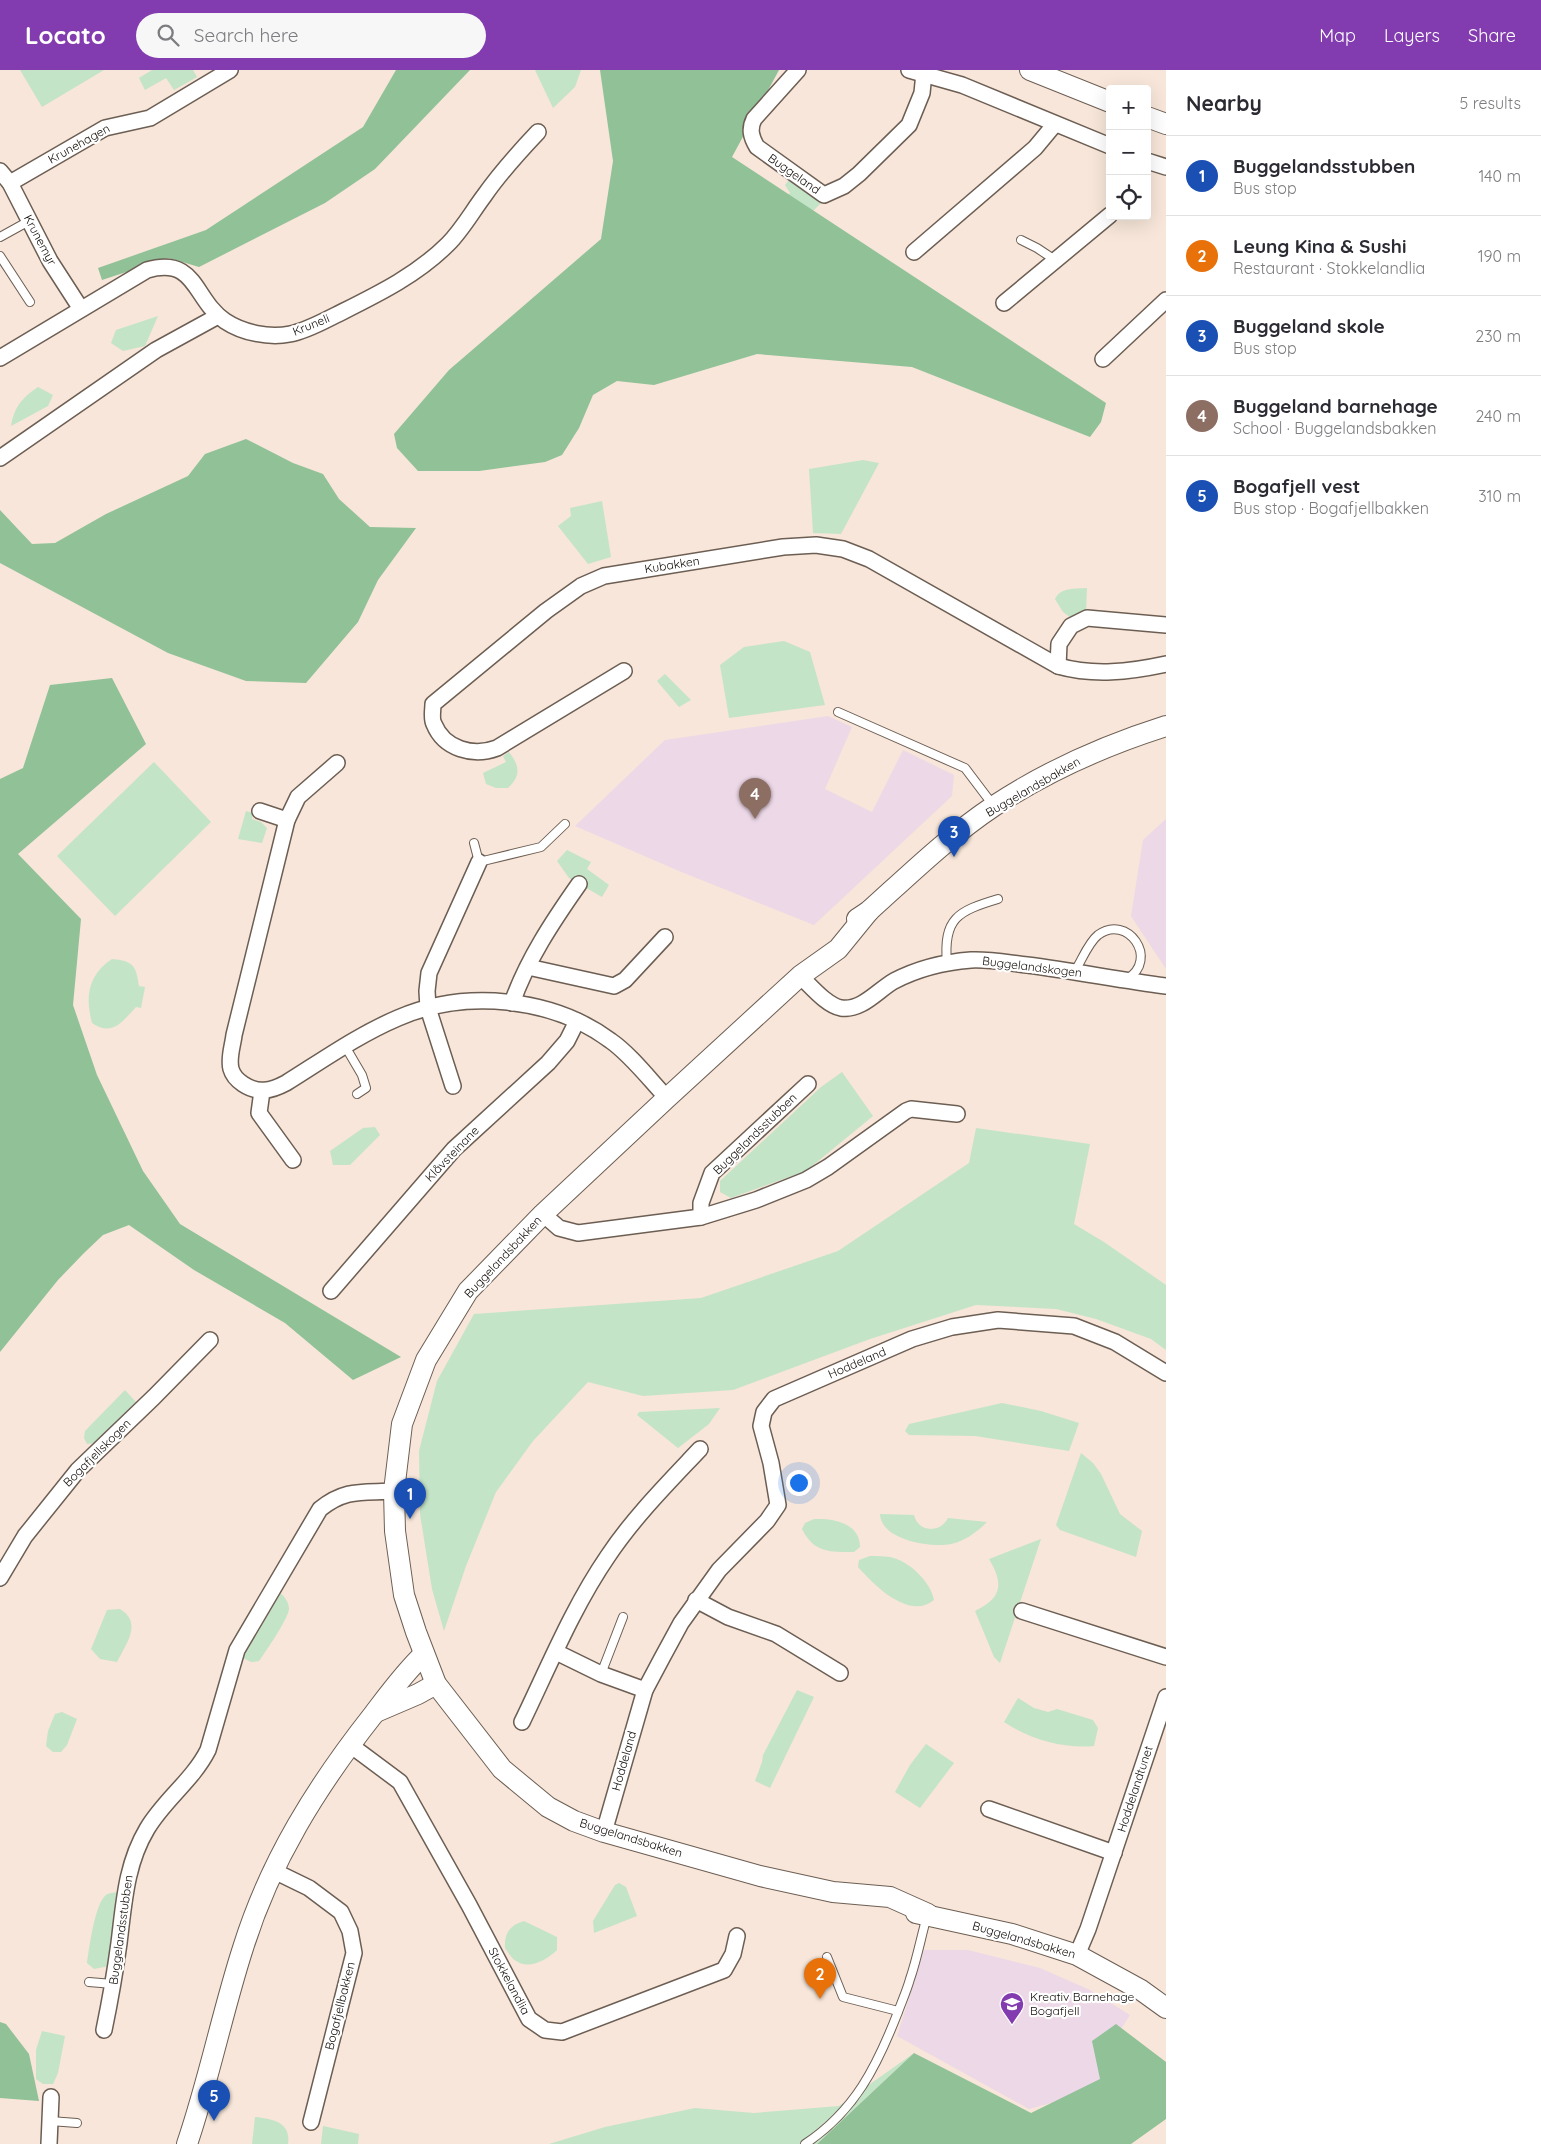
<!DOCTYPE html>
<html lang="en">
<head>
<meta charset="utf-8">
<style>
	:root { --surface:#fff; --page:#f7f7f7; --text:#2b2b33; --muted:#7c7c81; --line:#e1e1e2; --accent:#833caf }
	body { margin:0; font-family:Quicksand,sans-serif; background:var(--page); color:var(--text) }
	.controls { position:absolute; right:15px; top:15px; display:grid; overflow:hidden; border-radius:5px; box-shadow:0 5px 20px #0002 }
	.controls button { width:45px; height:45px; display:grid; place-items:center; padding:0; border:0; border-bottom:1px solid var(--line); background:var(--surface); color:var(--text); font:25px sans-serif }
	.you { position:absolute; left:798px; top:1412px; width:18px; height:18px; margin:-12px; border:4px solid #fff; border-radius:50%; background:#1a73e8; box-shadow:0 0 0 8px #1a73e833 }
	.badge { display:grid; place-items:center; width:32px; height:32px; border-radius:50%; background:var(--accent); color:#fff; font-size:16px; font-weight:700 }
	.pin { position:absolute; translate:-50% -41px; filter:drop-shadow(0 1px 2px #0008) }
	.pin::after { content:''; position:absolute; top:26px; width:18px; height:15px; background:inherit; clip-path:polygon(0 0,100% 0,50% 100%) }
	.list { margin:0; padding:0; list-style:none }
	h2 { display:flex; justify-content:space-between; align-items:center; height:65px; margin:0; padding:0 20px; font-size:21px }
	h2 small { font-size:16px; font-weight:400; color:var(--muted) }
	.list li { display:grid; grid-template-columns:32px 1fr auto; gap:15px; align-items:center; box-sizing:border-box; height:80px; padding:0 20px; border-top:1px solid var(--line) }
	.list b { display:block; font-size:19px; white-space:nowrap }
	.list p { margin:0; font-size:16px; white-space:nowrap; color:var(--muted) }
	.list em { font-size:16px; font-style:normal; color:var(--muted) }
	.icon { flex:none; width:28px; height:28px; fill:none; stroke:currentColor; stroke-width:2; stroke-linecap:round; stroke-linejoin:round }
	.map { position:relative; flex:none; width:1166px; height:2074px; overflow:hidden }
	header { display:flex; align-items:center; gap:30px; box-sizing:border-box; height:70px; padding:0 25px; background:var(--accent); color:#fff }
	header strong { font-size:24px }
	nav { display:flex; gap:28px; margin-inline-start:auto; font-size:18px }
	.search { width:350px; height:45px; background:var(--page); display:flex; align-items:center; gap:12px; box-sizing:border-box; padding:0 18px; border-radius:28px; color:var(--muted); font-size:19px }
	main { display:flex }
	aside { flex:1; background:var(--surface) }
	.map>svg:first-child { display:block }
	.education { fill:#edd8e7 }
	.green { fill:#c4e4c7 }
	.forest { fill:#90c197 }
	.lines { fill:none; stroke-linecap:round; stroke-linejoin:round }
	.lane-casing { stroke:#6d5e53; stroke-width:10 }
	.street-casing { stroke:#6d5e53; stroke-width:18 }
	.secondary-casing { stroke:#6d5e53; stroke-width:22 }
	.lane { stroke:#fff; stroke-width:8 }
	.street { stroke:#fff; stroke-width:15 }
	.secondary { stroke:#fff; stroke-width:20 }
	.labels { text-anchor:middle; stroke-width:4.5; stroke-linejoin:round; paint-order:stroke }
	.street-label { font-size:12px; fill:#100b07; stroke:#fff }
	.poi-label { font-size:12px; fill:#100b07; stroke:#fff; text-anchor:start }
</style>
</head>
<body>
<header>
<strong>Locato</strong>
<div class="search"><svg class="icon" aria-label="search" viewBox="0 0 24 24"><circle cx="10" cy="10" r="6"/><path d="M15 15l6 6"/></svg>Search here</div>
<nav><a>Map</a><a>Layers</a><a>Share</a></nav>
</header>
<main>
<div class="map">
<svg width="1166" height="2074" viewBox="0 0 1166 2074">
	<rect width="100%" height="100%" fill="#f7e6d9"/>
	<g class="education">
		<path d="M828,646L852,657L825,719L872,742L903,680L954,705L952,726L814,855L679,801L575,756L665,670Z"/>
		<path d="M1166,749V899L1131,846L1143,770Z"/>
		<path d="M924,1880H968L1040,1898L1090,1920L1130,1945L1115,1968L1100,2020L1029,2039L897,1966Z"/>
	</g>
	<g class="green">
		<path d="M20,0H104L42,37Z"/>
		<path d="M152,0H193L197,7L174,20L166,8L145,20L139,8Z"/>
		<path d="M535,0H581L575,17L553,38Z"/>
		<path d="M791,107L825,129L812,142L782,134L790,123L785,115Z"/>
		<path d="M158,246L145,276L123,281L111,273L116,260Z"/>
		<path d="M38,317L53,325L48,336L11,356C14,337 22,328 38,317Z"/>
		<path d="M863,390L879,393L841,464L813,463L809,399Z"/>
		<path d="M602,431L611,487L588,494L558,456L571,446L570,438Z"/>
		<path d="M1087,518L1086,542L1071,548L1063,542L1055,529C1061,517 1075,519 1087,518Z"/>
		<path d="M784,571L810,582L825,635L729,648L720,595L744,577Z"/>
		<path d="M665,604L691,630L679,637L657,611Z"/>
		<path d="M509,682C520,696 521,706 508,718H496L486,714L483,703L506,692L503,686Z"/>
		<path d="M154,692L211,752L115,846L57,786Z"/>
		<path d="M246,741L253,743L252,749L261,752L267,758L262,773L238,769Z"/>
		<path d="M567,780L591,792L587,799L609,815L602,827L569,808L557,791Z"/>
		<path d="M112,889C133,891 136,895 139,916L145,917L141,938L136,937C122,952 112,967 92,953C85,926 88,905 112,889Z"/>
		<path d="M842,1002L873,1046L806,1101L731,1128L720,1122V1111L821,1017Z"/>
		<path d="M375,1057L380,1065L350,1095H333L330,1081L363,1058Z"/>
		<path d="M976,1058L1090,1074L1074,1154L1104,1172L1166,1215V1280L1151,1269L1096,1249L1056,1239L976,1235L870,1269L733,1320L643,1326L588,1312L533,1371L496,1422L466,1496L444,1561L432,1519L420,1444L419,1381L437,1311L474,1244L701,1228L838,1181L969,1093Z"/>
		<path d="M125,1320L136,1332L95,1373L87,1374L84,1368L85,1361Z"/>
		<path d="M1002,1333L1041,1341L1079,1353L1069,1381L975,1366L909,1365L905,1361L909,1354Z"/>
		<path d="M720,1338L709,1354L678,1378L637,1345L639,1342Z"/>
		<path d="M1081,1383L1093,1393L1101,1404L1120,1444L1142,1461L1136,1487L1060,1460L1056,1455Z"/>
		<path d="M880,1444L914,1445C918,1463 941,1463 948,1448L987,1452C977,1462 965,1471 951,1474C930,1478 881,1470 880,1444Z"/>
		<path d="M814,1449C833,1448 860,1453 860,1477L854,1482C830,1482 814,1483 802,1459L805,1453Z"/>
		<path d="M1041,1469L1000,1593L994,1587L975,1541C1002,1528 1004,1514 989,1489Z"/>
		<path d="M870,1486C877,1486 884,1486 890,1487C909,1491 930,1511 934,1530C909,1551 873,1514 858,1497L859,1490Z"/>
		<path d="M279,1522C284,1526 289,1532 289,1539C288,1549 266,1581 259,1591L251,1592L241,1587Z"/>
		<path d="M120,1539C143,1553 126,1574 117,1592L100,1589L91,1579L107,1540Z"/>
		<path d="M797,1620L814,1627L770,1718L755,1711L762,1692L763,1685Z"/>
		<path d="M1018,1628L1034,1638L1048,1642L1057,1639L1093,1650L1098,1658L1094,1676C1064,1679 1029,1669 1004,1652Z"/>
		<path d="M62,1642L77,1649L67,1675L61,1682H53L46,1676L48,1661L55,1644Z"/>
		<path d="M926,1674L954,1693L920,1738L895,1722L910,1695Z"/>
		<path d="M619,1813L626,1817L637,1846L594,1863L593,1851L615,1815Z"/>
		<path d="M121,1822L109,1896L94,1899L87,1893C89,1879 95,1833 106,1825C110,1822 115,1823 121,1822Z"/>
		<path d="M524,1851L557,1867V1880C547,1890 529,1900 516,1891C512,1889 508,1882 505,1878C504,1863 510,1855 524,1851Z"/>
		<path d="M42,1961L65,1966L58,2003L53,2014H43L36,2009V1980Z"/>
		<path d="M914,1983L817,2074H549L605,2057L695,2038L754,2043L839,2036Z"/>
		<path d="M255,2047C273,2049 291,2052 288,2074H252Z"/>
		<path d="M323,2056L359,2064L358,2074H321Z"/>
	</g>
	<g class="forest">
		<path d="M396,0H470L375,99L325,133L199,197L169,188L102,210L98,198L206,160L363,57Z"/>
		<path d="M600,0H779L732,87L1106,333L1101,352L1090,367L912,297L757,284L654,315L617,311L593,325L579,358L562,385L545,392L479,401H418L397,378L394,364L449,300L601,169L613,91Z"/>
		<path d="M246,369L293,393L323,404L339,429L370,457L416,458L378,510L358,552L306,613L246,611L168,583L0,493V440L32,474L55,473L106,444L188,406L205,384Z"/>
		<path d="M112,608L146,674L18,784L81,849L73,935L97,1005L143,1101L180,1154L401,1287L353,1310L285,1253L194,1200L129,1155L103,1165L84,1183L58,1210L0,1282V709L23,698L50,615Z"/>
		<path d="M0,1952L6,1954L29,1984L39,2031L0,2028Z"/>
		<path d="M1116,1954L1166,1992V2049L1131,2074H817L914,1983L1031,2043L1100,2009L1092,1971Z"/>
	</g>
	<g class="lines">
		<g class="lane-casing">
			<g id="lane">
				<path d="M0,167L29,151"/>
				<path d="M1021,170L1037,178L1055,190"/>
				<path d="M0,186L30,232"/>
				<path d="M838,642L965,698L993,735"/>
				<path d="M474,773L479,792L541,777L565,754"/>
				<path d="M947,893C943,848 958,841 998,829"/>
				<path d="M1075,901C1082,890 1088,873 1098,865C1127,843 1160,889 1127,909"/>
				<path d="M345,976L362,1005L366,1018L357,1024"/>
				<path d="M601,1604L623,1547"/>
				<path d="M827,1887L843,1927L898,1941"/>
				<path d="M89,1912L113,1914"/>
				<path d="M50,2051L77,2053"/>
				<path d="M805,2074C855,2041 877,1996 898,1942C902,1931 907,1920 910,1909C917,1889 921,1867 927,1846"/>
			</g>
		</g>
		<g class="street-casing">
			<g id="street">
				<path d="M798,0L754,49C749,59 751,67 757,77L824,125L844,116L859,104L909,55L922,23L924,3"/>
				<path d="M909,0L962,15L1110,76"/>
				<path d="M1147,91L1166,97"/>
				<path d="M0,101L10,113L50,191L81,239"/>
				<path d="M10,113L105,58L150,48L230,0"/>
				<path d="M914,182L1035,78L1055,54"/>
				<path d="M1004,233L1110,145"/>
				<path d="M0,288L147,200C197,186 193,229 225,251C243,263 269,268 290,264C306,261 322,252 336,245C376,225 416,206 448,174C462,160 472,142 484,126C500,103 519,82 538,62"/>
				<path d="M1103,289L1166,230"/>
				<path d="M0,388L156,280L218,246"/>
				<path d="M1058,596L1059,574L1071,556L1087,548L1166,555"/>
				<path d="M624,601L497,678C473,687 444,679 434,654C431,649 433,640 433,634L546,541L581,516L604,506L783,477L816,475L843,479L869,489L1058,596C1094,606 1129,602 1166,594"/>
				<path d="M337,693L298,727L287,750L234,965C233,975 228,988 231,999C233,1006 237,1010 243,1014C258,1024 271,1021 286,1013C323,990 358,965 398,948C465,919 552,927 611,971C631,985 650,1010 667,1028"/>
				<path d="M260,741L287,750"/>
				<path d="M528,897L614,916L625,910L665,867"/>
				<path d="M800,906C811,916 826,935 841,938C862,941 878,920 894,911C917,899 945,892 971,890C989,889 1009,893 1027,895C1074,901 1120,910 1166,916"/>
				<path d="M512,933C527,890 553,851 579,814"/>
				<path d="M453,1016L428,938L427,921L429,903L479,792"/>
				<path d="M262,1021L259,1043L293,1090"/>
				<path d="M543,1144L559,1158L578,1163L701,1147L756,1130L806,1110L828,1097L906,1041L911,1039L957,1044"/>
				<path d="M701,1147V1133L712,1103L808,1014"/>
				<path d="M331,1221L454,1079L548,993L567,971L577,951"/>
				<path d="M0,1508L25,1466L78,1400L154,1327L210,1270"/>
				<path d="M696,1530L728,1547L776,1564L840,1603"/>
				<path d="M1022,1541L1166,1587"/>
				<path d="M556,1582L601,1604L645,1620"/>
				<path d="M522,1652C549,1596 573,1537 608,1486C634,1447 668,1413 700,1379"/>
				<path d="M349,1674L400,1712L469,1835L529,1949L545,1960L562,1962L724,1900L733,1884L737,1866"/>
				<path d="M989,1739L1114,1783"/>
				<path d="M604,1762L645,1620L662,1588L681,1553L719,1500L767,1451L778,1435L771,1393L761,1356L764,1342L774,1329L912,1269L952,1257L998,1250L1074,1256L1115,1272L1166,1303"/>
				<path d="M272,1800L309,1818L341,1842L350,1861L354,1883L311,2052"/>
				<path d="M1077,1885L1088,1859L1166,1627"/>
				<path d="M104,1960C110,1931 115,1903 119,1873C124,1833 126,1794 147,1759C164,1730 193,1710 208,1680L237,1580L320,1439C346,1418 363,1423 394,1421"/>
				<path d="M49,2074L51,2027"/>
			</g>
		</g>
		<g class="secondary-casing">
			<g id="secondary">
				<path d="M1030,0L1110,32"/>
				<path d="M1147,47L1166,54"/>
				<path d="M869,841L838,879L800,906L667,1028L543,1144L468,1221L426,1290L402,1354L394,1421L395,1461L404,1525L416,1562L436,1614L502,1699L548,1737L574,1751L604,1762L760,1806L833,1822L890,1827L928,1844"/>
				<path d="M857,849L869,841C909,805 949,766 994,736C1047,701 1106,675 1166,656"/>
				<path d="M376,1642L418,1624L436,1614"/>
				<path d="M916,1843L1012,1864L1077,1885L1141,1920L1166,1938"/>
				<path d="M187,2074C209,2010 222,1943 243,1878C270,1791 317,1716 373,1645C389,1624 404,1603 424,1584"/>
			</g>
		</g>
		<use href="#lane" class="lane"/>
		<use href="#street" class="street"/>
		<use href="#secondary" class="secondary"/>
	</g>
	<defs>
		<g id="school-pin" transform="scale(1.25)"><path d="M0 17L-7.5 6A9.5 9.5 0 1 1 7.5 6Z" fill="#833caf" stroke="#fff"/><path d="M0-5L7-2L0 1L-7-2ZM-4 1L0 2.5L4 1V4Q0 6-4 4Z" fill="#fff"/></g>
	</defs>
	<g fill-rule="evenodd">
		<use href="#school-pin" x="1012" y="1934"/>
	</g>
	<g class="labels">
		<g class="street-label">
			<text transform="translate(79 74) rotate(-29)" y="4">Krunehagen</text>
			<text transform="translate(794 104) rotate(35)" y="4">Buggeland</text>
			<text transform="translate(40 170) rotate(62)" y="4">Krunemyr</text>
			<text transform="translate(311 255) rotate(-22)" y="4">Kruneli</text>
			<text transform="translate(672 495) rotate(-9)" y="4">Kubakken</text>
			<text transform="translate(1033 717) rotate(-30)" y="4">Buggelandsbakken</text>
			<text transform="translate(1032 897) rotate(7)" y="4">Buggelandskogen</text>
			<text transform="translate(755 1064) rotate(-44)" y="4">Buggelandsstubben</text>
			<text transform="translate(452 1084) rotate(-46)" y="4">Klåvsteinane</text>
			<text transform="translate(503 1187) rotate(-47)" y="4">Buggelandsbakken</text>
			<text transform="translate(857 1293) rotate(-23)" y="4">Hoddeland</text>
			<text transform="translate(97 1383) rotate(-45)" y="4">Bogafjellskogen</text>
			<text transform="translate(624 1691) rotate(-74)" y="4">Hoddeland</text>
			<text transform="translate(1135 1719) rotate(-72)" y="4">Hoddelandtunet</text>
			<text transform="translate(631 1768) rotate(17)" y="4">Buggelandsbakken</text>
			<text transform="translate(121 1860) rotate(-82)" y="4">Buggelandsstubben</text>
			<text transform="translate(1024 1870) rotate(16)" y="4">Buggelandsbakken</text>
			<text transform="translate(509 1911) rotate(62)" y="4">Stokkelandlia</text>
			<text transform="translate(340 1936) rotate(-76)" y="4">Bogafjellbakken</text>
		</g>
		<g class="poi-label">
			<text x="1030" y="1931">Kreativ Barnehage<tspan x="1030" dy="14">Bogafjell</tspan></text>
		</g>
	</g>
</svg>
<div class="controls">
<button>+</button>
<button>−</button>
<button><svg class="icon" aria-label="locate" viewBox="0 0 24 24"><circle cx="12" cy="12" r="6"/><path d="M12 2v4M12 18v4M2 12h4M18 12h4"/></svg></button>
</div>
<div class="you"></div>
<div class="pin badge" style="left:410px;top:1449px;background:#1a4fb4">1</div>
<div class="pin badge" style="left:820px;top:1929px;background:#e8710a">2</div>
<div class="pin badge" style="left:954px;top:787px;background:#1a4fb4">3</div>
<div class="pin badge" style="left:755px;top:749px;background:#8d6e63">4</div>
<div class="pin badge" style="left:214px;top:2051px;background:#1a4fb4">5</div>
</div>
<aside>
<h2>Nearby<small>5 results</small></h2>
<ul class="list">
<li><span class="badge" style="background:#1a4fb4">1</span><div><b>Buggelandsstubben</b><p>Bus stop</p></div><em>140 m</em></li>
<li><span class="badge" style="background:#e8710a">2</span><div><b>Leung Kina &amp; Sushi</b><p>Restaurant · Stokkelandlia</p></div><em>190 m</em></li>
<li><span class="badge" style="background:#1a4fb4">3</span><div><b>Buggeland skole</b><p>Bus stop</p></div><em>230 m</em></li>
<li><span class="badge" style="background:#8d6e63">4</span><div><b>Buggeland barnehage</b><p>School · Buggelandsbakken</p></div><em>240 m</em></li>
<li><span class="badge" style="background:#1a4fb4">5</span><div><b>Bogafjell vest</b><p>Bus stop · Bogafjellbakken</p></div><em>310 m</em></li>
</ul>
</aside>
</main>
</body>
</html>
